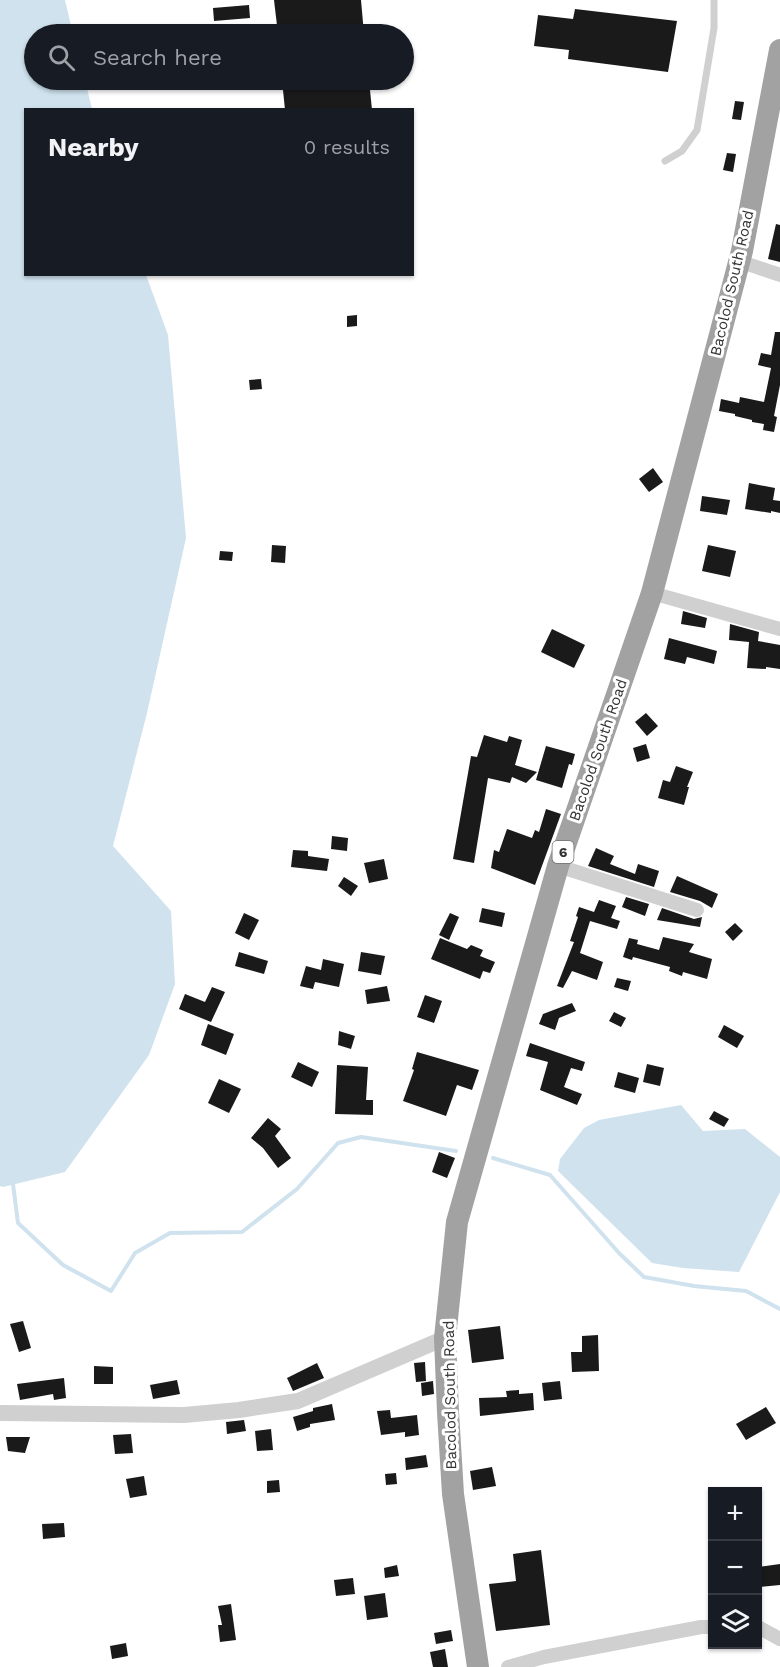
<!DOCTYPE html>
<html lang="en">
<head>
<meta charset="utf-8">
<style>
	:root { --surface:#171b24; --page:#242831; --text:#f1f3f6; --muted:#9ea1a6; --line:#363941 }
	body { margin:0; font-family:"Work Sans",sans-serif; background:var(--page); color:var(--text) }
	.controls { position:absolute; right:18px; bottom:18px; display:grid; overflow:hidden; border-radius:0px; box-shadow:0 2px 4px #0004 }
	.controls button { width:54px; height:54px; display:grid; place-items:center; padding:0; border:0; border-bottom:2px solid var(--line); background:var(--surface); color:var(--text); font:30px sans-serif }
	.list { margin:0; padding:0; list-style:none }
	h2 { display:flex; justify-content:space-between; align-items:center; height:78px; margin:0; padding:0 24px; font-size:26px }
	h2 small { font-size:20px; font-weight:400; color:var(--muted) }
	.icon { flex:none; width:33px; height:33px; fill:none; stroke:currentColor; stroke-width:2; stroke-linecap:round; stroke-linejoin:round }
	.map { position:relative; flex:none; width:780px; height:1667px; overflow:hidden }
	.search { position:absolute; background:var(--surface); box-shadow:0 2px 4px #0004; left:24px; top:24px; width:390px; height:66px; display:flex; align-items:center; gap:15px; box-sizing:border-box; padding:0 21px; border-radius:33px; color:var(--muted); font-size:22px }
	.panel { position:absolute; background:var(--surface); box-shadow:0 2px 4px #0004; left:24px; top:108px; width:390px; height:168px; border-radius:0px }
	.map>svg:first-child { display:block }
	.water { fill:#cfe2ee }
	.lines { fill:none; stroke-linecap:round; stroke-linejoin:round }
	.stream { stroke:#cfe2ee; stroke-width:4 }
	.building { fill:#1a1a1a }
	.service { stroke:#d0d0d0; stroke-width:7 }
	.minor { stroke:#d0d0d0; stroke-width:14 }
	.tertiary { stroke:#d0d0d0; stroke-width:16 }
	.trunk { stroke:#a2a2a2; stroke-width:22 }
	.labels { text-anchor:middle; stroke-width:6; stroke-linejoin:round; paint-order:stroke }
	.shield { fill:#fff; stroke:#707070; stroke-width:1.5 }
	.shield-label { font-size:14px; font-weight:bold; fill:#333 }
	.street-label { font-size:15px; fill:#333; stroke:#fff }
</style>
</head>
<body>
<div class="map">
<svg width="780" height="1667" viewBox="0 0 780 1667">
	<rect width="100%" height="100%" fill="#fff"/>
	<g class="water">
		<path d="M0,0H65L73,34H34V80H85L92,109L26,110V274L146,275L168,335L186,538L147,713L113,846L171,911L175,984L149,1055L65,1172L3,1187L0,1186Z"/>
		<path d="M681,1105L703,1131L745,1129L780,1157V1192L739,1272L683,1268L652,1263L558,1171L560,1159L584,1128L599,1120Z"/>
	</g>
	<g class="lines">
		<g class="stream">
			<path d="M493,1158L550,1175L619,1253L644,1277L694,1286L746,1291L780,1309"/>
			<path d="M13,1184L18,1223L63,1265L111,1291L135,1253L170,1233L242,1232L297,1189L338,1143L361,1137L456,1151"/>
		</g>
	</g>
	<g class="building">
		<path d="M274,0H361L364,34H278Z"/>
		<path d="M249,5L250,18L214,21L213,8Z"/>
		<path d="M575,9L677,21L668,72L568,59L569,50L534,46L538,15L573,19Z"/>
		<path d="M282,80H369L372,110H285Z"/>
		<path d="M735,101L744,102L741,120L732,119Z"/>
		<path d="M727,153L736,154L733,172L723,170Z"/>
		<path d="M776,224L780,225V262L768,259Z"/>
		<path d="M357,315V326L347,327V316Z"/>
		<path d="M775,332H780V385L774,416L777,417L774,432L763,430L764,424L752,422V420L735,416V414L719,411L721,399L739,403L740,397L764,402L771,368L758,365L761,353L771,355Z"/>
		<path d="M261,379L262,389L250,390L249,380Z"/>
		<path d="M653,468L663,482L649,492L639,479Z"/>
		<path d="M749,483L775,488L773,500L780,501V513L771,511V513L745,509Z"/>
		<path d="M702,496L730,500L727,515L700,511Z"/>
		<path d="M272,545L286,546L285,563L271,562Z"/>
		<path d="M708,545L736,551L730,577L702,571Z"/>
		<path d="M220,551L233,552L232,561L219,560Z"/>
		<path d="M683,611L707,618L705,628L681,624Z"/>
		<path d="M730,624L759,632L758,641L780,645V669L766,667V669L747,668L749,642L729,640Z"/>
		<path d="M552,629L585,645L574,668L541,652Z"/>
		<path d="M669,638L717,651L714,664L687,657L685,664L664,659Z"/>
		<path d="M646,713L658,726L647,736L635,722Z"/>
		<path d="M484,735L507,742L509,736L522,740L515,765L537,772L526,783L512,777L510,783L488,778L474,863L453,859L471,756L477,757Z"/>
		<path d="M646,744L650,758L637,762L633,748Z"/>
		<path d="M546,746L575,754L572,765L569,764L562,788L536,780Z"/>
		<path d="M676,766L693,772L687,787H689L684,805L658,798L663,780L670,782Z"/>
		<path d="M546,809L561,814L535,885L491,868L494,850L499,852L507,829L532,838L535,830L539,832Z"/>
		<path d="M332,836L348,838L347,851L331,849Z"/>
		<path d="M596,848L614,856L610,864L635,874L638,864L659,871L654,887L588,866Z"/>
		<path d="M293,850L308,851V856L329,859L327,871L291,867Z"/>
		<path d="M384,859L388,879L369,883L364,863Z"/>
		<path d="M677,876L718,894L712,908L700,901L670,892Z"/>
		<path d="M344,877L358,886L351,896L338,886Z"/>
		<path d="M626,897L649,904L645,916L622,907Z"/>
		<path d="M599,900L616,906L611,918L620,921L617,929L590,921L580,953L603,962L597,980L572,971L563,988L557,986L574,942L570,941L578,917L576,916L579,907L594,912Z"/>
		<path d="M482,908L505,913L502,927L479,922Z"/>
		<path d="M662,908L694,919L702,917L700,927L657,920Z"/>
		<path d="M244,913L259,920L249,940L235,933Z"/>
		<path d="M450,913L459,917L449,940L439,935Z"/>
		<path d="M735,923L743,931L733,941L725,932Z"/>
		<path d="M663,937L694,944L689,952L712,959L707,979L683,972L682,976L669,971L670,967L633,957L632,960L623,957L629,938L638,940L637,944L659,950Z"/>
		<path d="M440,938L467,949L471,945L483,950L480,956L495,962L490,973L483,971L480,979L431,959Z"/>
		<path d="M239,952L268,961L264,974L235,966Z"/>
		<path d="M361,952L385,956L381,975L358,971Z"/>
		<path d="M323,959L344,964L339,987L315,982L313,989L300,986L306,966L321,970Z"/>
		<path d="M617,978L631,981L628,991L614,987Z"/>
		<path d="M387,986L390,1001L367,1004L365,990Z"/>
		<path d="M212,987L225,992L211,1022L179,1009L185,994L205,1002Z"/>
		<path d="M425,995L442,1001L434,1023L417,1017Z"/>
		<path d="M572,1003L576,1011L559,1018L555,1030L539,1024L543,1014Z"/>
		<path d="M614,1012L626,1018L621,1027L609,1021Z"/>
		<path d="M208,1024L234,1034L226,1055L201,1045Z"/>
		<path d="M724,1025L744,1036L737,1048L718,1037Z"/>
		<path d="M339,1031L355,1036L351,1049L338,1045Z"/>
		<path d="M530,1043L585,1062L582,1071L571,1068L564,1087L582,1094L577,1105L540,1090L548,1062L526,1056Z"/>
		<path d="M417,1052L479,1070L472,1090L457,1085L446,1116L403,1101L414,1070L412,1069Z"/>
		<path d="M298,1062L319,1072L312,1087L291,1077Z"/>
		<path d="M647,1064L664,1068L660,1086L643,1082Z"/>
		<path d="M337,1065L368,1067L366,1100H373V1115L335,1114Z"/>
		<path d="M618,1072L639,1078L635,1093L614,1087Z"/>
		<path d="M219,1079L241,1089L229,1113L208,1103Z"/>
		<path d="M714,1111L729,1119L724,1127L709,1119Z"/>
		<path d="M268,1118L281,1129L275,1136L291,1158L278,1168L263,1148L251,1138Z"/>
		<path d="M439,1152L455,1158L447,1178L432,1172Z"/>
		<path d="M23,1321L31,1348L19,1352L10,1324Z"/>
		<path d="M500,1326L504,1359L472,1363L468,1330Z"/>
		<path d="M598,1335L599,1371L572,1372L571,1352H582V1336Z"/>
		<path d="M425,1362L426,1381L416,1382L414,1363Z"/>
		<path d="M317,1363L324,1378L293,1391L287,1378Z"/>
		<path d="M94,1366L113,1367V1384H94Z"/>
		<path d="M64,1378L66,1398L54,1400L53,1394L20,1400L17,1384Z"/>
		<path d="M177,1380L180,1394L153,1399L150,1385Z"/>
		<path d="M433,1381L434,1394L422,1396L421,1383Z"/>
		<path d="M560,1381L562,1399L544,1401L542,1383Z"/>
		<path d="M519,1390V1394L533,1393L534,1410L480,1416L479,1398L507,1397L506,1391Z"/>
		<path d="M332,1404L335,1420L310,1424V1427L297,1431L293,1417L313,1411V1408Z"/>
		<path d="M766,1407L776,1423L746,1440L736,1424Z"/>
		<path d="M390,1410L391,1418L417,1415L419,1435L405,1437V1432L381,1435L377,1411Z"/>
		<path d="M244,1420L246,1431L227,1434L226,1422Z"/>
		<path d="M271,1429L273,1450L257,1451L255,1431Z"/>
		<path d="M131,1434L133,1453L115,1454L113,1435Z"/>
		<path d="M6,1437H30L25,1453L8,1451Z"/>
		<path d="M426,1455L428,1467L406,1470L405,1458Z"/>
		<path d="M492,1467L496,1486L473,1490L470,1471Z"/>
		<path d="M396,1473L397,1484L386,1485L385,1474Z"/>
		<path d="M144,1476L147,1495L130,1498L126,1479Z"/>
		<path d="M279,1480L280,1492L267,1493V1481Z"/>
		<path d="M64,1523L65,1537L43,1539L42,1524Z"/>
		<path d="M541,1550L550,1625L496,1631L489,1584L516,1581L513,1554Z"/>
		<path d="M780,1564V1585L758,1587V1567Z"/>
		<path d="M397,1565L399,1576L385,1578L384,1568Z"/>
		<path d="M353,1578L355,1594L336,1596L334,1580Z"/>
		<path d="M385,1593L388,1617L367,1620L364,1596Z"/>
		<path d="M231,1604L236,1640L220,1642L218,1625H222L218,1606Z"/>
		<path d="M451,1630L453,1641L436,1644L434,1633Z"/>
		<path d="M126,1643L128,1656L112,1659L110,1646Z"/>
		<path d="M445,1649L448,1667H433L430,1652Z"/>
	</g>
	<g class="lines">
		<path class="service" d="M665,161L682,151L697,130L714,28V0"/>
		<g class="minor">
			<path d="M739,261L780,275"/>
			<path d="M652,593L780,629"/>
			<path d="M558,866L697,910"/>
			<path d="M758,1627L780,1639"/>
			<path d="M508,1667L544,1657L701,1627H712"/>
		</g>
		<path class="tertiary" d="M0,1413L184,1415L239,1410L298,1401L445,1338"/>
		<path class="trunk" d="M478,1667L453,1494L448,1412L445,1338L457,1222L558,866L652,593L742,251L780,50"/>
	</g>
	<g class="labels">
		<rect class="shield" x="552.5" y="841" width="21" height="22" rx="4.5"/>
		<g class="shield-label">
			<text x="563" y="857">6</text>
		</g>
		<g class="street-label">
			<text transform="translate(732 283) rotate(-77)" y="5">Bacolod South Road</text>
			<text transform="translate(598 750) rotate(-71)" y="5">Bacolod South Road</text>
			<text transform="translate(450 1395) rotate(-91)" y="5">Bacolod South Road</text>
		</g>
	</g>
</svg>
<div class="controls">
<button>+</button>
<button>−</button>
<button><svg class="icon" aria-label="layers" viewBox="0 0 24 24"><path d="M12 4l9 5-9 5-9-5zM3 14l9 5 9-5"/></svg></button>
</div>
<div class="search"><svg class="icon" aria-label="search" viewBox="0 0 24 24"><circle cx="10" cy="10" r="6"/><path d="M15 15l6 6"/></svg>Search here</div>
<section class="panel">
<h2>Nearby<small>0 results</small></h2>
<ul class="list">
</ul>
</section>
</div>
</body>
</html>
